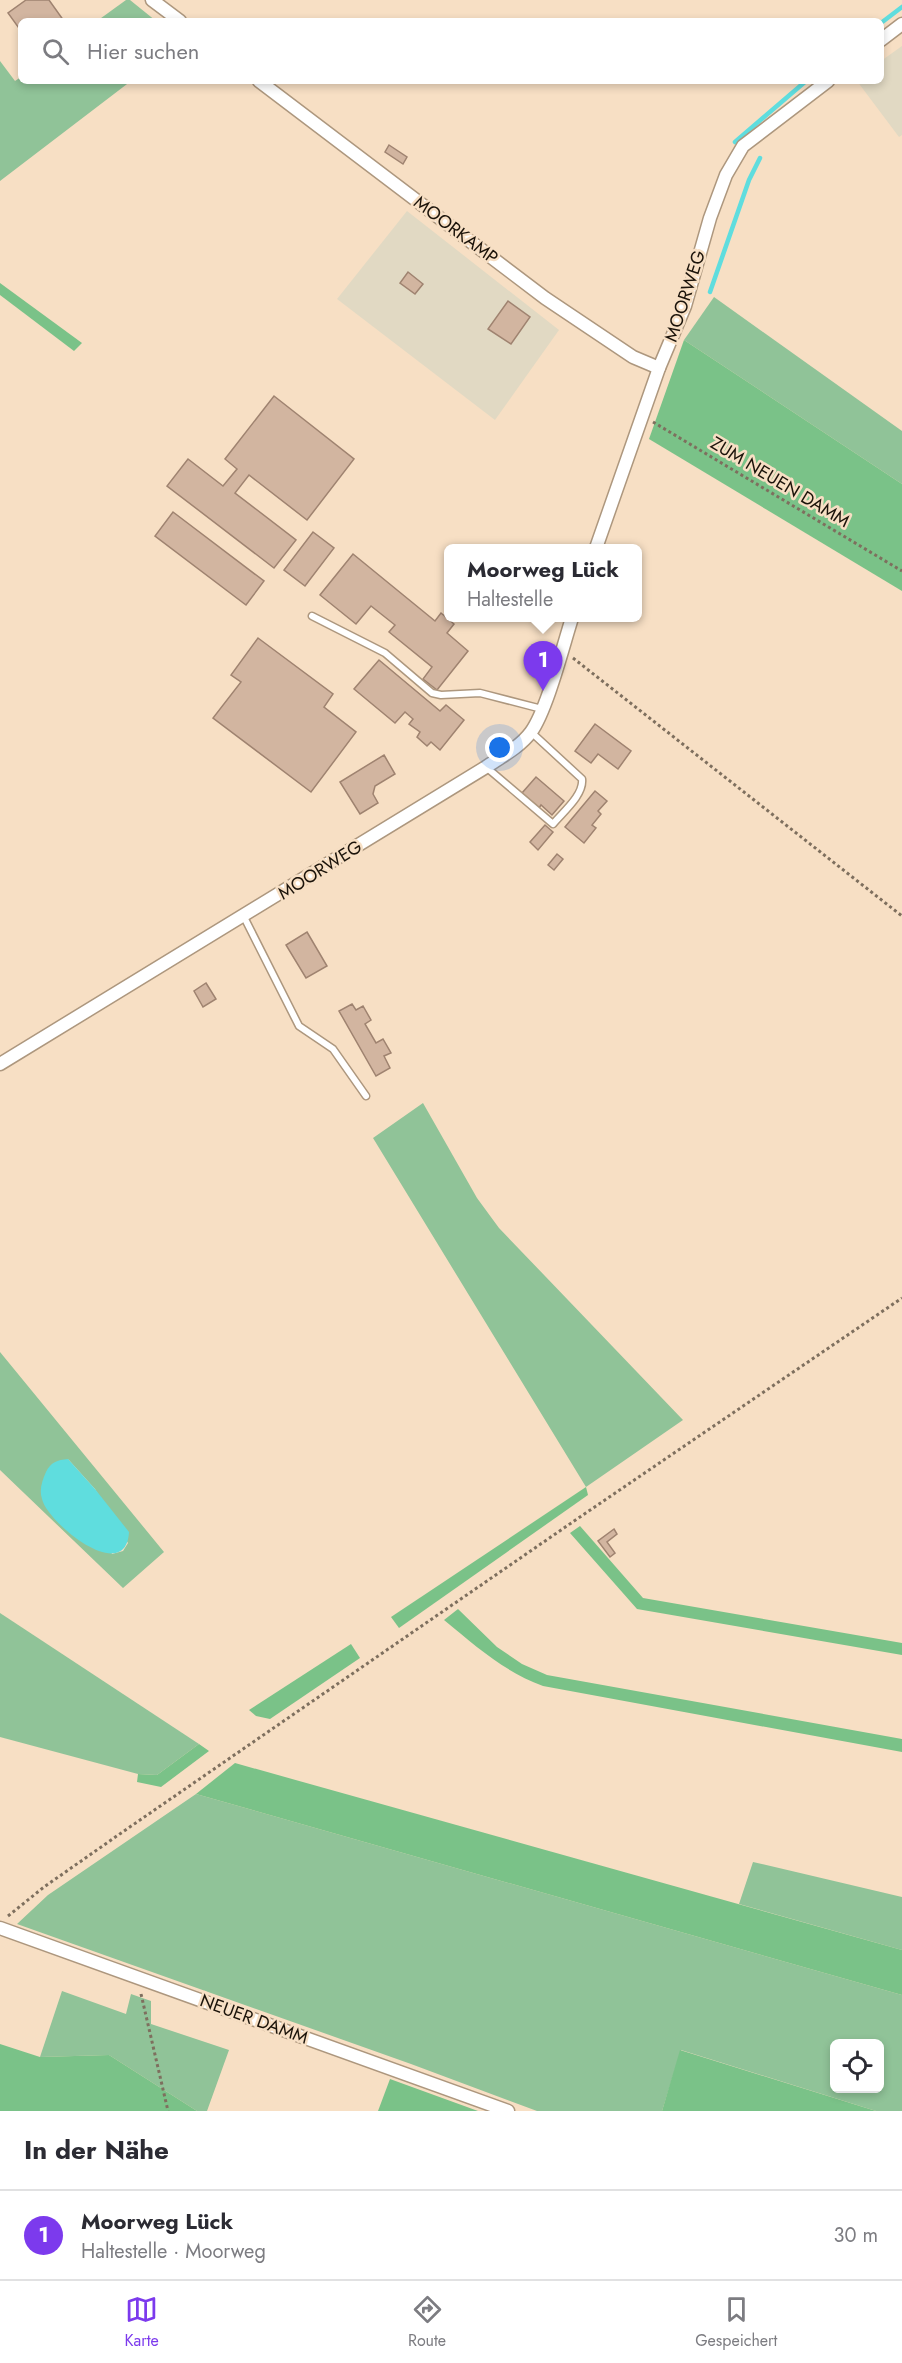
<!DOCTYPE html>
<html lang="de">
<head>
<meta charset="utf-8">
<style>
	:root { --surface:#fff; --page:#f2f2f3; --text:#2b2b33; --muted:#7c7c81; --line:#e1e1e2; --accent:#7c3aed }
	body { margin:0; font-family:Jost,sans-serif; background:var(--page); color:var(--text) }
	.controls { position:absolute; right:18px; bottom:18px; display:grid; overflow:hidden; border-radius:9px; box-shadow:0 3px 9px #0003 }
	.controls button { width:54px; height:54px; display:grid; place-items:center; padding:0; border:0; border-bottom:2px solid var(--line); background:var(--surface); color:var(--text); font:30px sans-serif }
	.you { position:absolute; left:500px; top:748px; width:21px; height:21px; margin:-15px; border:4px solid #fff; border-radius:50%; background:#1a73e8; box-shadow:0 0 0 9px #1a73e833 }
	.badge { display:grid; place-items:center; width:39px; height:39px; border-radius:50%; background:var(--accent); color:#fff; font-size:20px; font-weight:700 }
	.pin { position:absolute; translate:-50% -50px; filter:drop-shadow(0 2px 3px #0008) }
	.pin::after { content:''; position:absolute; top:32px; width:21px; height:18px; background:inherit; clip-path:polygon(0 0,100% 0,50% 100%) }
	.popup { position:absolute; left:444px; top:544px; width:198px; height:78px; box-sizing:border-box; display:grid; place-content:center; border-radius:9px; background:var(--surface); filter:drop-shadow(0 2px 4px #0005); font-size:20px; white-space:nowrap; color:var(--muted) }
	.popup b { font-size:22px; color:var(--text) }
	.popup::after { content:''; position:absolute; left:50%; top:100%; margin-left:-12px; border:12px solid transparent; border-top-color:var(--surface) }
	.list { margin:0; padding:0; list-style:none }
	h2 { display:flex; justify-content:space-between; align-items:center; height:78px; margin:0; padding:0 24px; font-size:26px }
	h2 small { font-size:20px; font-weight:400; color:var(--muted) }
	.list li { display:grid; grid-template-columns:39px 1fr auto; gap:18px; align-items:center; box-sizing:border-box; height:90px; padding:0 24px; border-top:2px solid var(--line) }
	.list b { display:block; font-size:22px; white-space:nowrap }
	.list p { margin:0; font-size:20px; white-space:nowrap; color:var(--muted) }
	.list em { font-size:20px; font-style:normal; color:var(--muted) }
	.icon { flex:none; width:33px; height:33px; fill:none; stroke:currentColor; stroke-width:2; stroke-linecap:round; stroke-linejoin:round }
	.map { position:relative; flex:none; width:902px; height:2111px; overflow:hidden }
	.search { position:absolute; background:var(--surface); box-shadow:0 3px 9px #0003; left:18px; right:18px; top:18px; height:66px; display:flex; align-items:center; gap:15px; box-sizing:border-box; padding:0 21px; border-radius:9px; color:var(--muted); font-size:22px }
	.sheet { height:168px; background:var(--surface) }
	nav { display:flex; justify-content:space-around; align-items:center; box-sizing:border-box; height:84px; border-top:2px solid var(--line); background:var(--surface); font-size:16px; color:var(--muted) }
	nav a { display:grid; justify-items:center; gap:3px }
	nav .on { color:var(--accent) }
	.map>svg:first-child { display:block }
	.industrial { fill:#e1d9c3 }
	.green { fill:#90c398; fill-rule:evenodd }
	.forest { fill:#7ac288 }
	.water { fill:#5fddde }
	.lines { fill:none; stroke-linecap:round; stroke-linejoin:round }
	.stream { stroke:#5fddde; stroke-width:4.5 }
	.building { fill:#d2b5a0; stroke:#9f8370; stroke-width:1.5 }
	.lane-casing { stroke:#ad977e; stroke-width:9 }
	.street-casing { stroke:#ad977e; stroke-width:15 }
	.path { stroke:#7e6f5e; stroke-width:3; stroke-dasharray:3 3; stroke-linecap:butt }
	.lane { stroke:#fff; stroke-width:6 }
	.street { stroke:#fff; stroke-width:12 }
	.labels { text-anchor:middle; stroke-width:5; stroke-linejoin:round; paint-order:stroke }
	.street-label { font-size:18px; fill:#1b130a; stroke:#f7dfc4 }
</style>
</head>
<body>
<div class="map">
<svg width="902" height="2111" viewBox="0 0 902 2111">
	<rect width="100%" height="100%" fill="#f7dfc4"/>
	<g class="industrial">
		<path d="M902,46V135L899,137L857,81H881V61Z"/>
		<path d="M407,211L559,330L495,420L337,299Z"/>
	</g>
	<g class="green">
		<path d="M126,0H130L156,21H97Z"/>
		<path d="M0,61L15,81L21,77V81H131L0,181Z"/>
		<path d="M714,297L902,431V484L684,340Z"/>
		<path d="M423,1103L477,1198L499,1228L683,1420L586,1487L373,1138Z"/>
		<path d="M0,1352L164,1552L123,1588L0,1470ZM68,1459L95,1489L128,1543L123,1551L112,1554Z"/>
		<path d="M0,1613L199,1744L157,1775L138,1774L0,1737Z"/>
		<path d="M196,1794L902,1995V2111H876L681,2050L662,2111H537L411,2064L17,1924L48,1895ZM834,2044H880V2088H834Z"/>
		<path d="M753,1862L902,1897V1950L739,1904Z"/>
		<path d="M62,1991L126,2014L131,1994L151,2001V2024L229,2050L207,2111H197L109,2055L40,2057Z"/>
	</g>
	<g class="forest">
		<path d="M0,283L82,343L74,351L0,295Z"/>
		<path d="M684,340L902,484V591L649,439Z"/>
		<path d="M586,1487L588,1495L399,1628L391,1617Z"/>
		<path d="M580,1526L643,1598L902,1643V1655L637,1609L570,1533Z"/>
		<path d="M458,1609L497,1647L522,1664L547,1675L902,1739V1752L543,1686C503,1671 477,1647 444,1620Z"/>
		<path d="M351,1644L360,1658L270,1719L256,1716L249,1710Z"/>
		<path d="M199,1744L209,1751L161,1787L137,1782L138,1774L157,1775Z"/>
		<path d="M235,1763L902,1950V1995L196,1794Z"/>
		<path d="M0,2044L40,2057L109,2055L197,2111H0Z"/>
		<path d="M680,2050L876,2111H662Z"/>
		<path d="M390,2079L478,2111H378Z"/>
	</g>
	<path class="water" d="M68,1459L95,1489L129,1532C126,1586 48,1524 42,1499C39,1490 42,1481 46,1472C51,1462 57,1460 68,1459Z"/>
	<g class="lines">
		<g class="stream">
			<path d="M881,23L902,7"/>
			<path d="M735,142L806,81"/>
			<path d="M710,292L749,180L760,158"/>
		</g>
	</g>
	<g class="building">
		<path d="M26,0H49L64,21H21V31L8,13Z"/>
		<path d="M389,145L407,157L403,164L385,152Z"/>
		<path d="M408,272L423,284L415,294L400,283Z"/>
		<path d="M508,301L530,317L511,344L488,329Z"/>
		<path d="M274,396L354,459L307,520L249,475L235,493L296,540L274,568L167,486L188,459L223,486L237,469L225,459Z"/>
		<path d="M173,512L264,581L246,605L155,536Z"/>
		<path d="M313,532L334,548L305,586L284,570Z"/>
		<path d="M353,554L435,621L441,613L454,624L447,633L468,651L437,690L423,679L432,667L389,632L395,625L371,606L356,624L320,595Z"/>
		<path d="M258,638L333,694L324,707L356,732L311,792L213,718L241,682L231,675Z"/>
		<path d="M379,660L440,711L446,705L464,720L440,750L431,742L427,746L417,737L420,732L409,724L413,719L405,712L395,723L354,689Z"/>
		<path d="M595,724L631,751L618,769L598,754L591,763L575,751Z"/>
		<path d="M384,755L395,774L375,786L373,794L378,803L360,814L340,782Z"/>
		<path d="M536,777L564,801L552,815L541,805L539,808L522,793Z"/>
		<path d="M595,791L607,801L598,811L601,814L592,825L596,828L584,843L565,827Z"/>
		<path d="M545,825L553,832L538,850L530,842Z"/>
		<path d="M557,854L563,859L554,870L548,865Z"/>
		<path d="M307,932L327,966L306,978L286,945Z"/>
		<path d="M206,983L216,999L203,1007L194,991Z"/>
		<path d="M352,1004L356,1010L363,1006L371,1020L365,1024L376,1043L383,1039L391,1053L384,1056L390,1068L376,1076L339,1011Z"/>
		<path d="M614,1529L617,1534L607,1542L615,1553L610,1557L598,1541Z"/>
	</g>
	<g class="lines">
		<g class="lane-casing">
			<g id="lane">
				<path d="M312,616L385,653L432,693L441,695L480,693L542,709"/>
				<path d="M486,767L553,824C563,812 584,795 582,779L531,732"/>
				<path d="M244,917L299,1026L333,1049L366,1096"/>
			</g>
		</g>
		<g class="street-casing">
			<g id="street">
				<path d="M152,0L180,21"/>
				<path d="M881,40L902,24"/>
				<path d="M259,81L545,298L633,357L659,368"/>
				<path d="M596,548L659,368L685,306L710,218L726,175L743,146L828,81"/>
				<path d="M0,1064L486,767C501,757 520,747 531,732C547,710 563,646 572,618"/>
				<path d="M0,1928L508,2111"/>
			</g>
		</g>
		<g class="path">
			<path d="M653,422L902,571"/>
			<path d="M573,658L902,916"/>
			<path d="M8,1916L44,1887L124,1831L577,1519L902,1298"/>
			<path d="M141,1994L168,2111"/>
		</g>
		<use href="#lane" class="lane"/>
		<use href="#street" class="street"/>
	</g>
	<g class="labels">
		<g class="street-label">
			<text transform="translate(456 230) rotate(37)" y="6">MOORKAMP</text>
			<text transform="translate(685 296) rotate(-72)" y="6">MOORWEG</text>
			<text transform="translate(780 482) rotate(31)" y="6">ZUM NEUEN DAMM</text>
			<text transform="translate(320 870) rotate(-32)" y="6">MOORWEG</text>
			<text transform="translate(254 2019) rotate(20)" y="6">NEUER DAMM</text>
		</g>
	</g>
</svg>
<div class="controls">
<button><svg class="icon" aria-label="locate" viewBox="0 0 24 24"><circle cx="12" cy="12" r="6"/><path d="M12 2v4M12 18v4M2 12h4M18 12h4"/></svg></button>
</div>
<div class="you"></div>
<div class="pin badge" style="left:543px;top:691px">1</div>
<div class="popup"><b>Moorweg Lück</b>Haltestelle</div>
<div class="search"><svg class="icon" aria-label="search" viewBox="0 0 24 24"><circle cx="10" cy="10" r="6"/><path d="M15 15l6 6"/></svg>Hier suchen</div>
</div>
<section class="sheet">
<h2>In der Nähe<small></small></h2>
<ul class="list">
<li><span class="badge">1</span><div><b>Moorweg Lück</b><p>Haltestelle · Moorweg</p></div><em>30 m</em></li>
</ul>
</section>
<nav>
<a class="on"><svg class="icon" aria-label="map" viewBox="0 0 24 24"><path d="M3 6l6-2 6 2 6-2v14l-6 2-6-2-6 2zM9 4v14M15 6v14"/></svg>Karte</a>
<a><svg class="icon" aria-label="directions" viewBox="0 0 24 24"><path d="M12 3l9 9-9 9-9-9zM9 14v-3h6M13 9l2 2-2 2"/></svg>Route</a>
<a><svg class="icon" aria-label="saved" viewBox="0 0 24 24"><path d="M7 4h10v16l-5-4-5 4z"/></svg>Gespeichert</a>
</nav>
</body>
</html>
